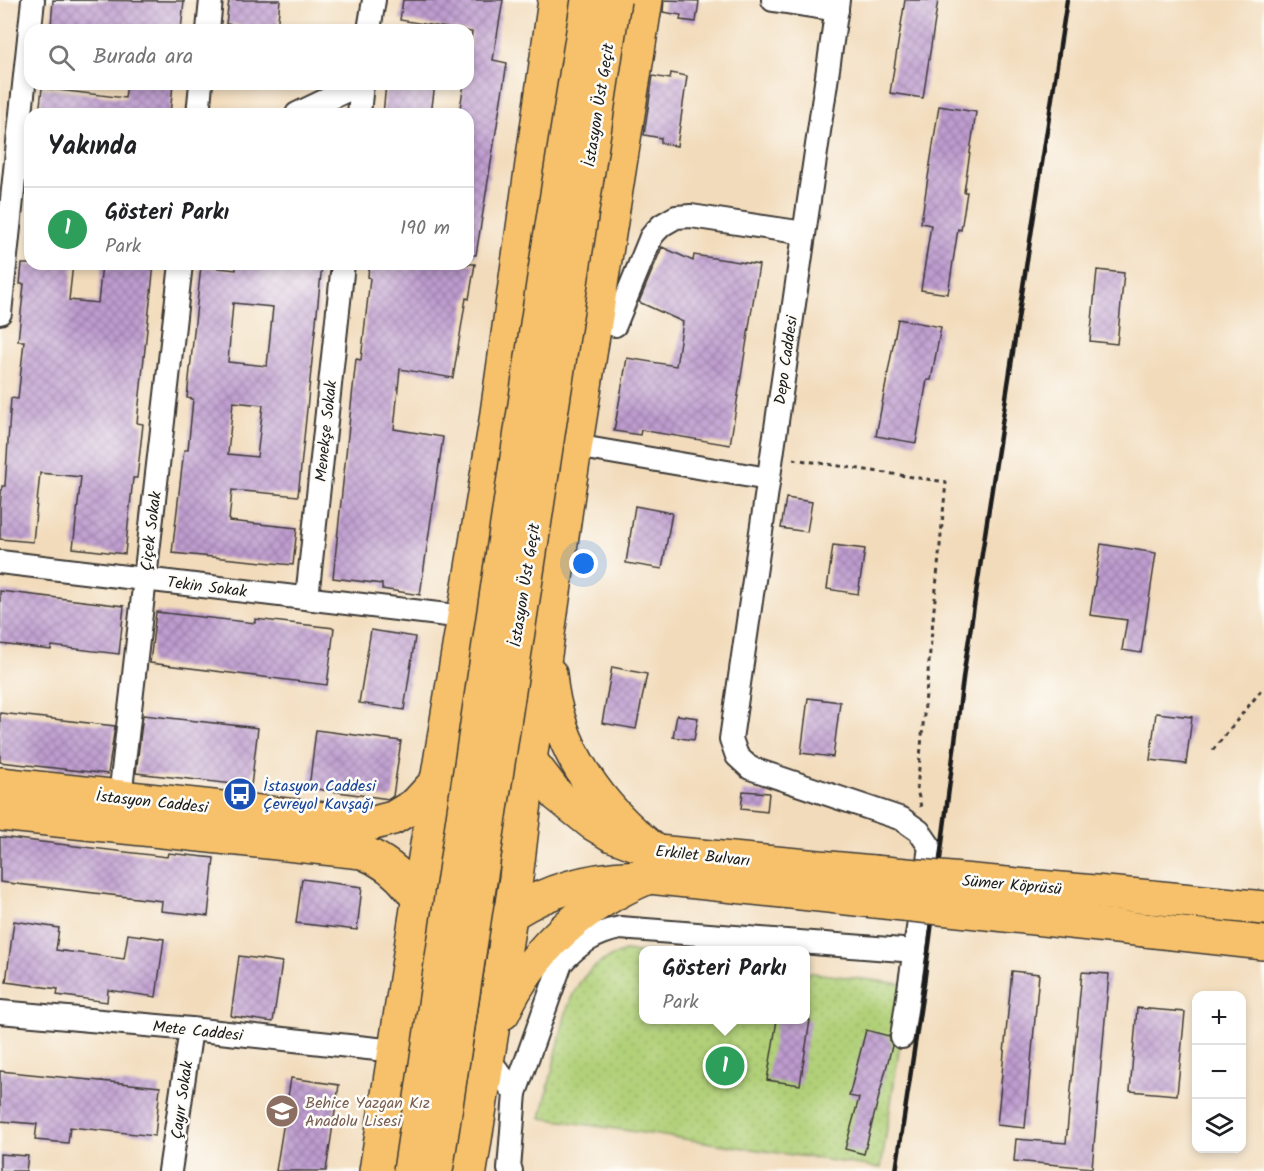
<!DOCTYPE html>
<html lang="tr">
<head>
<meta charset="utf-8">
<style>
	:root { --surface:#fff; --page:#f6f6f6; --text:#202124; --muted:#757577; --line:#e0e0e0; --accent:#b5179e }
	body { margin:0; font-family:Kalam,sans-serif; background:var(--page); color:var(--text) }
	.controls { position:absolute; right:18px; bottom:18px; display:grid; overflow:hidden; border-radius:12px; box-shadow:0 3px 9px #0003 }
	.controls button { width:54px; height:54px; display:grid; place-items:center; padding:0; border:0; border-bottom:2px solid var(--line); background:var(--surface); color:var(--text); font:30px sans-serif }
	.you { position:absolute; left:584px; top:564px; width:21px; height:21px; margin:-15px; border:4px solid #fff; border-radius:50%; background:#1a73e8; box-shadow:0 0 0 9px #1a73e833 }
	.badge { display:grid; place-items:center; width:39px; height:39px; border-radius:50%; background:var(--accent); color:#fff; font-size:20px; font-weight:700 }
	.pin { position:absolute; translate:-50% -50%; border:3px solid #fff; box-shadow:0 2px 6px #0006 }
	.popup { position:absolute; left:639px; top:946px; width:171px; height:78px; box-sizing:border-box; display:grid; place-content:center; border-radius:12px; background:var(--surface); filter:drop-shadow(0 2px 4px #0005); font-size:20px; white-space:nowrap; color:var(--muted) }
	.popup b { font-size:22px; color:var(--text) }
	.popup::after { content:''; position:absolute; left:50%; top:100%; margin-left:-12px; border:12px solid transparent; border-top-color:var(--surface) }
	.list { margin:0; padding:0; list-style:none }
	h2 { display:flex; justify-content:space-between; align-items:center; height:78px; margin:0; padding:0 24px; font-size:26px }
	h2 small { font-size:20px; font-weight:400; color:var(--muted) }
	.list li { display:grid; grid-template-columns:39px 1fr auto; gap:18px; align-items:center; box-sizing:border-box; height:84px; padding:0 24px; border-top:2px solid var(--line) }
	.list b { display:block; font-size:22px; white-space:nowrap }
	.list p { margin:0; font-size:20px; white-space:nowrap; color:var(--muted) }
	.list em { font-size:20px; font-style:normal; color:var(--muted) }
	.icon { flex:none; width:33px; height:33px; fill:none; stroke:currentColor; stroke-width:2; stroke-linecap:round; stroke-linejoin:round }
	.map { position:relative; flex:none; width:1264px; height:1171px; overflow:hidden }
	.search { position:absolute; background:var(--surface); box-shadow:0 3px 9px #0003; left:24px; top:24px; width:450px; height:66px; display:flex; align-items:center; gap:15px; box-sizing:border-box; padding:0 21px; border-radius:18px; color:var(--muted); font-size:22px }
	.panel { position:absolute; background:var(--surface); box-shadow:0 3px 9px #0003; left:24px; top:108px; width:450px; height:162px; border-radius:18px }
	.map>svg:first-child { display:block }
	.grass { fill:url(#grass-dots); stroke:#66764a; stroke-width:1.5 }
	.building { fill:url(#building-cross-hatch); fill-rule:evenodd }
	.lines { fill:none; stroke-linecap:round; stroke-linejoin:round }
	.minor-casing { stroke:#3c3934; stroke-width:26 }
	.primary-casing { stroke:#3c3934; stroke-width:36 }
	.trunk-casing { stroke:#3c3934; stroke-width:36 }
	.path { stroke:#3c3934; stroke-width:3; stroke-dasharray:4.5 4.5; stroke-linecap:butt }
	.minor { stroke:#fff; stroke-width:22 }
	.primary { stroke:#f6c16b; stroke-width:33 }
	.trunk { stroke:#f6c16b; stroke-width:33 }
	.rail { stroke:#1c1c1c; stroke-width:4.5 }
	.primary-bridge-casing { stroke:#3c3934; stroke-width:36; stroke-linecap:butt }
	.trunk-bridge-casing { stroke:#3c3934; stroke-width:36; stroke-linecap:butt }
	.primary-bridge { stroke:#f6c16b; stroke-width:33 }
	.trunk-bridge { stroke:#f6c16b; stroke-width:33 }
	.labels { text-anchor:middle; stroke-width:5; stroke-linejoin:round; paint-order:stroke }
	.street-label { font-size:16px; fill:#1c1c1c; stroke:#fdfcf7 }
	.transit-label { font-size:16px; fill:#164399; stroke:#fdfcf7; text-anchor:start }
	.education-label { font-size:16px; fill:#785e54; stroke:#fdfcf7; text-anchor:start }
</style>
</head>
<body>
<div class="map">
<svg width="1264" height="1171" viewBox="0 0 1264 1171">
	<defs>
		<pattern id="grass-dots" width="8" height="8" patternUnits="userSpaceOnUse" patternTransform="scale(1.5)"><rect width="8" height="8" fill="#b1d078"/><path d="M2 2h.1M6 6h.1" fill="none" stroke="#98b267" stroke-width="1.8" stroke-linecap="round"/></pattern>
		<pattern id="building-cross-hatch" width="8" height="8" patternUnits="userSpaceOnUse" patternTransform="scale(1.5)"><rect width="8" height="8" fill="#be9ccf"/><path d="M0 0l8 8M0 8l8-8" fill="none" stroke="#9a7ea7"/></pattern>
	</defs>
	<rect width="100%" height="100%" fill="#fdfcf7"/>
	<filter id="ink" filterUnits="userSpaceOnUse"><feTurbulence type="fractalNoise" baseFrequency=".0167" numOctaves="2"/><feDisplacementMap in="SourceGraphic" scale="12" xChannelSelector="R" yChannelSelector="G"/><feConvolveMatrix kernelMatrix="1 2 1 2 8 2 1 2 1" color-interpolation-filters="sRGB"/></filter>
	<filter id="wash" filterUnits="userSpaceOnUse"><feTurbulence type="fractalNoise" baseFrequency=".008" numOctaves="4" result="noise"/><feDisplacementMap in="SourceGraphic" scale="24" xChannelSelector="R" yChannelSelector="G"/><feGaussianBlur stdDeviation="1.35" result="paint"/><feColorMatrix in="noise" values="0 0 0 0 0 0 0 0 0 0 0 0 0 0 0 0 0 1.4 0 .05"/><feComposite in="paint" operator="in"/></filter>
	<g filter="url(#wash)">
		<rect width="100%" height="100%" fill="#f2dbbb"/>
		<path class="grass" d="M625,951L644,953V1020H806V972L909,985L881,1168L541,1118C547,1094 552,1070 558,1046C568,1000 575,968 625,951Z"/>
		<g id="blocks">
			<g class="building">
				<path d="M53,0L184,1L181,30H91L51,26Z"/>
				<path d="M229,0H280L277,30L226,24Z"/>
				<path d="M403,0H503L493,60L507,63L476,255H468V114H459L464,84H468V58L472,32L400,20Z"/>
				<path d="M664,0L699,1L696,22L680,20L681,15L663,12Z"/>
				<path d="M905,0H938L923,98L890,93Z"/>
				<path d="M671,73L687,76L677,146L661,143V138L644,135L653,76L670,79Z"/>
				<path d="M127,84H173L170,114H39L42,88L125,98Z"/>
				<path d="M386,84H435L431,114H383Z"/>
				<path d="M939,106L976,112L964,192H967L961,230L958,229L948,294L921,290L931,225L921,223Z"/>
				<path d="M662,247L693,261L694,255L759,265L730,445L641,430L640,435L614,431L627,358L676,366L683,322L639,302Z"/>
				<path d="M22,264H73L69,300L98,303L102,264H154L137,423L143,424L137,478H133L125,554L73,548L81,477L40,473L33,542L0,539V507L2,486H5L11,398L18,399L24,341H18L24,284H20Z"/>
				<path d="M236,264H322L298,496L232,490L229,521L297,528L293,565L172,553L184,450H188L193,399L187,398L201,266L236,270ZM233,303L273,307L267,366L228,362ZM233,402L263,405L257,457L228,454Z"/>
				<path d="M369,264H475L469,299L466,298L453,378L400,369L394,429L443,437L420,595L382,589V584L333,578L356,359L361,360L370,278L368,277Z"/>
				<path d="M1097,270L1124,273L1117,344L1090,341Z"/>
				<path d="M898,319L941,327L931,380H927L916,443L876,436Z"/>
				<path d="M786,498L812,502L807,532L781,528Z"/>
				<path d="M635,506L672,513L662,569L626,563Z"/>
				<path d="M1101,544L1156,553L1141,653L1122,650L1127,620L1090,615Z"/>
				<path d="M833,545L865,549L858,594L827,589Z"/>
				<path d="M0,591L124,606L119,654L52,646L51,650L0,644Z"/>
				<path d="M156,612L255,623V619L334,628L327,685L150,663Z"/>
				<path d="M371,630L415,637L404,710L359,703Z"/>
				<path d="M612,667L647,674L636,729L602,723Z"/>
				<path d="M808,698L840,702L833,757L801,753Z"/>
				<path d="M0,713L115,726L108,774L0,762Z"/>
				<path d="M1156,713L1192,717L1186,764L1150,760Z"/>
				<path d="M143,715L258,728L251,786L136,773Z"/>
				<path d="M677,715L698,718L694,740L673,737Z"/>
				<path d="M316,730L401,741L393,796L389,799L309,788Z"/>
				<path d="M743,791L769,793L767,812L741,809Z"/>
				<path d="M0,837L167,857L168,853L214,858L208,916L161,911L162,901L0,882Z"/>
				<path d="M302,879L362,887L357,930L296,923Z"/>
				<path d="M14,921L59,928L56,950L124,959L128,934L164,939L156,997L108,990L107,1002L57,995L58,989L6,982Z"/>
				<path d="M239,956L282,962L273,1022L231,1016Z"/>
				<path d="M1012,971L1039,974L1025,1128L997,1125Z"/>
				<path d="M1082,972L1109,974L1092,1168L1014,1161L1016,1139L1066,1143Z"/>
				<path d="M1137,1008L1185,1012L1177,1095L1130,1091Z"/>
				<path d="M777,1020H810L800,1085L767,1080Z"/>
				<path d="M866,1030L889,1036L892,1046L864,1154L845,1149L859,1098L849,1096Z"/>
				<path d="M0,1071L160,1087L155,1136L70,1127L68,1143L35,1140L37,1124L0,1121Z"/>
				<path d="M291,1078L339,1085L326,1171H276Z"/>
				<path d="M0,1154L28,1156L26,1171H0Z"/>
			</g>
		</g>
	</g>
	<g filter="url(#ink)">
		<use href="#blocks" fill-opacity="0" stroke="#3c3934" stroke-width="1.5"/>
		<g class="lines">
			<g class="minor-casing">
				<g id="minor">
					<path d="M773,0L837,10"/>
					<path d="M838,0L731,739L737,756L750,768L902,819L919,831L930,847L902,1037"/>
					<path d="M208,30L211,0"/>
					<path d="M369,30L374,0"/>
					<path d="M198,114L201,84"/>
					<path d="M297,114L360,84"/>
					<path d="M359,114L362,84"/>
					<path d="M0,313L33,0"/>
					<path d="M615,325L651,237L656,231L662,225L676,217L691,216L804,233"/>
					<path d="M575,446L768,479"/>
					<path d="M0,562L464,617"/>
					<path d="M307,598L343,264"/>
					<path d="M120,797L181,264"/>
					<path d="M0,1012L191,1029L395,1051"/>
					<path d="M487,1057L515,1093L509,1169L511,1171"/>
					<path d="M515,1093L561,963C578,944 595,933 620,928L915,951"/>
					<path d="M170,1171L191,1029"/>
				</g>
			</g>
			<g class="primary-casing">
				<g id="primary">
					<path d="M512,753L530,760L557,795L592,823L612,835L657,852L873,872"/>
					<path d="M0,784L370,824L393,818L416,804L447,770"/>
					<path d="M0,814L362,852C382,860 398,872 411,889C418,898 423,908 432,915"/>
					<path d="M1151,897L1264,908"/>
					<path d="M492,925C504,919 515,911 528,904C565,884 607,877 649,877L875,901"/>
					<path d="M1145,930L1264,943"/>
				</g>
			</g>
			<g class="trunk-casing">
				<g id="trunk">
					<path d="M550,674C556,748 600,809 657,852"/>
					<path d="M503,1013C533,948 584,904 649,877"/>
					<path d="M376,1171L437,781L495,427L555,0"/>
					<path d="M470,1171L516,878L530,760L569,487L646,0"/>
				</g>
			</g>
			<g class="path">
				<path d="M793,459L946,482L917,789L921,807"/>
				<path d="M1213,750L1264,687"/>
			</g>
			<use href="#minor" class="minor"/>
			<use href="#primary" class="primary"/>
			<use href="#trunk" class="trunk"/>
			<path class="rail" d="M896,1171L924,984L964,671L1067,0"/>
			<g class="primary-bridge-casing">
				<g id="primary-bridge">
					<path d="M873,872L1151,897"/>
					<path d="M875,901L1145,930"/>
				</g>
			</g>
			<g class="trunk-bridge-casing">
				<g id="trunk-bridge">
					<path d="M410,1171L548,251L588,0"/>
					<path d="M436,1171L614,0"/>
				</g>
			</g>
			<use href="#primary-bridge" class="primary-bridge"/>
			<use href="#trunk-bridge" class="trunk-bridge"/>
		</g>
	</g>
	<defs>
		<g id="bus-disc" transform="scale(1.725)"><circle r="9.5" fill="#1a4fb4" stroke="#fdfcf7"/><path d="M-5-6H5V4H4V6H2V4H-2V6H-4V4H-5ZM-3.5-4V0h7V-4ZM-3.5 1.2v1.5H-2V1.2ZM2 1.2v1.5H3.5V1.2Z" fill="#fff"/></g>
		<g id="school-disc" transform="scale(1.725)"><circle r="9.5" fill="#8d6e63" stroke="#fdfcf7"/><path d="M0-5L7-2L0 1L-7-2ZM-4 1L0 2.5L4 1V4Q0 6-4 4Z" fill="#fff"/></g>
	</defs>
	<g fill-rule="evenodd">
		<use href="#bus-disc" x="240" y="794"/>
		<use href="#school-disc" x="282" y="1111"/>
	</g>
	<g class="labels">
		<g class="street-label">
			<text transform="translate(598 105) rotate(-81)" y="6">İstasyon Üst Geçit</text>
			<text transform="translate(785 360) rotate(-82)" y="6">Depo Caddesi</text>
			<text transform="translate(325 431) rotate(-84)" y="6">Menekşe Sokak</text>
			<text transform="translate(150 531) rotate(-83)" y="6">Çiçek Sokak</text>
			<text transform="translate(524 585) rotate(-81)" y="6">İstasyon Üst Geçit</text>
			<text transform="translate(207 586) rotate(7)" y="6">Tekin Sokak</text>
			<text transform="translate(152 801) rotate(6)" y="6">İstasyon Caddesi</text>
			<text transform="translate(703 855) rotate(6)" y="6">Erkilet Bulvarı</text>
			<text transform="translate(1012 884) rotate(5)" y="6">Sümer Köprüsü</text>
			<text transform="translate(198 1030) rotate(6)" y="6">Mete Caddesi</text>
			<text transform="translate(181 1100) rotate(-82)" y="6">Çayır Sokak</text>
		</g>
		<g class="transit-label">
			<text x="263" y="791">İstasyon Caddesi<tspan x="263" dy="18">Çevreyol Kavşağı</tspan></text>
		</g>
		<g class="education-label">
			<text x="305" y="1108">Behice Yazgan Kız<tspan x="305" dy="18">Anadolu Lisesi</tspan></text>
		</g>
	</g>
</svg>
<div class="controls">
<button>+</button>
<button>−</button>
<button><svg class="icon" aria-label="layers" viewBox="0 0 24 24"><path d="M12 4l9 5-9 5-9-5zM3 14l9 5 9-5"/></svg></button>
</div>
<div class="you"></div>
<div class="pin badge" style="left:725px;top:1066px;background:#2e9e5b">1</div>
<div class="popup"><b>Gösteri Parkı</b>Park</div>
<div class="search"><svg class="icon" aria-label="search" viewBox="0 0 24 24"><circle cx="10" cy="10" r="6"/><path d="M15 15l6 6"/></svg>Burada ara</div>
<section class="panel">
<h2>Yakında<small></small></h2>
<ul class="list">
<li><span class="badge" style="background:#2e9e5b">1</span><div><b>Gösteri Parkı</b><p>Park</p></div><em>190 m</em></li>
</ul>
</section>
</div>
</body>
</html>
